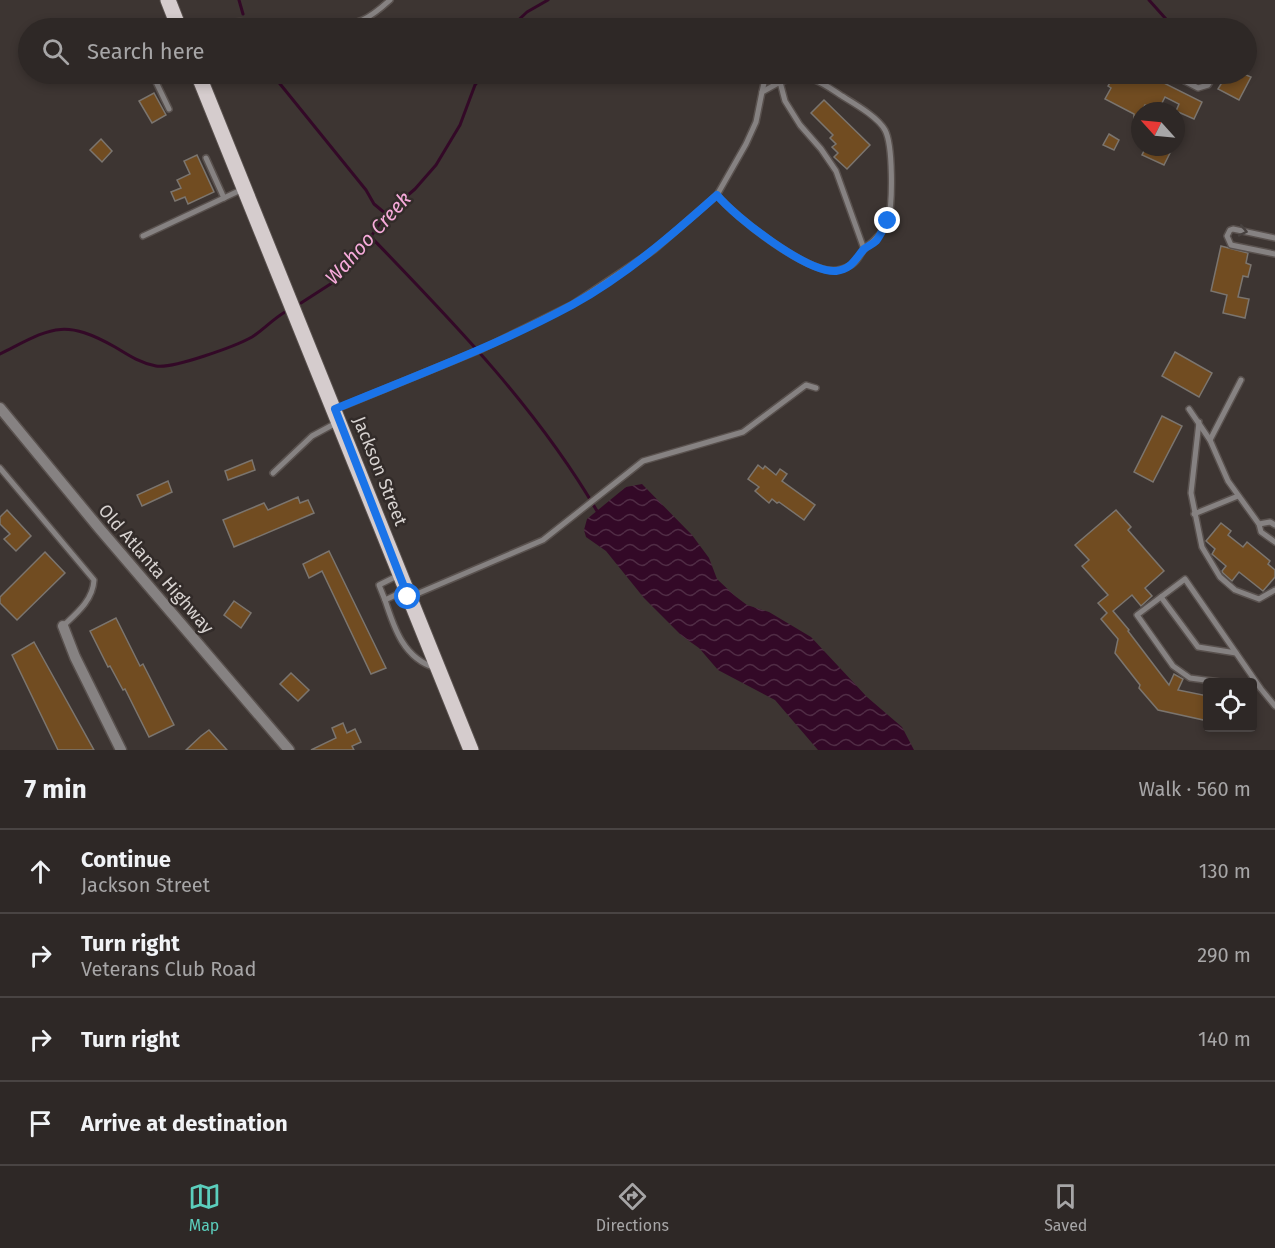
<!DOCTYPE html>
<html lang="en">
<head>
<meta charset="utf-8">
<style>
	:root { --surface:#2e2826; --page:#3a3432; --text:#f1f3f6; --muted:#a7a6a7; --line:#494443; --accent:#5bcebc }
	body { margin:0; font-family:"Fira Sans",sans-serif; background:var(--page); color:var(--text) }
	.controls { position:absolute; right:18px; bottom:18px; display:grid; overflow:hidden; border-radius:6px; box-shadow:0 3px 9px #0003 }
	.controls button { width:54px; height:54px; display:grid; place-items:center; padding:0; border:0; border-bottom:2px solid var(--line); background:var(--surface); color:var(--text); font:30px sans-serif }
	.compass { position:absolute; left:1131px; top:102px; width:54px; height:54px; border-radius:50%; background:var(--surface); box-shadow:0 3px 9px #0003; rotate:297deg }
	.stop { position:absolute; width:18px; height:18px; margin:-14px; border:4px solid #1a73e8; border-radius:50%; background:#fff }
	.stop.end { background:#1a73e8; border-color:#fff; box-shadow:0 2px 6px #0008 }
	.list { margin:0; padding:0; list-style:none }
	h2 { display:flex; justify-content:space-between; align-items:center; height:78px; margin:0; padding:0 24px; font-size:26px }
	h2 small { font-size:20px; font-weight:400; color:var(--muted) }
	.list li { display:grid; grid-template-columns:39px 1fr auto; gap:18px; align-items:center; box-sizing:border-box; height:84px; padding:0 24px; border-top:2px solid var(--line) }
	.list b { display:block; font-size:22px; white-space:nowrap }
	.list p { margin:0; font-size:20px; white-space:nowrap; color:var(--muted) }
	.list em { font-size:20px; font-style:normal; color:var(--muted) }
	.icon { flex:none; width:33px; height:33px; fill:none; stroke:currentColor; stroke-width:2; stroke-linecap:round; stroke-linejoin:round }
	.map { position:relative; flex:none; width:1275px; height:750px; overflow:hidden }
	.search { position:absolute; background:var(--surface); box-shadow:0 3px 9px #0003; left:18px; right:18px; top:18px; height:66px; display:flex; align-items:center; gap:15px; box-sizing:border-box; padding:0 21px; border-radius:33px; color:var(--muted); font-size:22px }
	.sheet { height:414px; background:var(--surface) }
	nav { display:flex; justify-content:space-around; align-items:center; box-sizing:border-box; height:84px; border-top:2px solid var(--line); background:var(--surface); font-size:16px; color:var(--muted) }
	nav a { display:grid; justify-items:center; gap:3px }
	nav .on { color:var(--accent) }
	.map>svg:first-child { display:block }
	.water { fill:url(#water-waves) }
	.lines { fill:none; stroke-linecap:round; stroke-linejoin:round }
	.stream { stroke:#330927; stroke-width:3 }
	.building { fill:#714c21; stroke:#7b756f; stroke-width:1.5 }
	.service-casing { stroke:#59514e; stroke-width:8 }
	.minor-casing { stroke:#59514e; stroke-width:13 }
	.primary-casing { stroke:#59514e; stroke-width:17 }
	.service { stroke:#868282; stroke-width:5 }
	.minor { stroke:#868282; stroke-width:10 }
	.primary { stroke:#d5cccd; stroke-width:15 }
	.oneway { stroke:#47413f }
	.route { stroke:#1a73e8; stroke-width:8 }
	.labels { text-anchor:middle; stroke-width:5; stroke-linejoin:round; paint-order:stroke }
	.street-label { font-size:18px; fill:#d7d2d0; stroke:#322b29 }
	.water-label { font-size:20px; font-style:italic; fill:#f7abdb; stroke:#322b29 }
</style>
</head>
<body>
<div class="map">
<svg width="1275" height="750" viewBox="0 0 1275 750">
	<defs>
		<pattern id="water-waves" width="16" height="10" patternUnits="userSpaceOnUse" patternTransform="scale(1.5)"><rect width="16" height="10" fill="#330927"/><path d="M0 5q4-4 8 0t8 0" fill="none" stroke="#502c45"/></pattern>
	</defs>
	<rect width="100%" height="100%" fill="#3d3532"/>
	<path class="water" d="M642,484L692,535L709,558L717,579L735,596L747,605L769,612L811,637L867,697L902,727L914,750H818L775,700L718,670L699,648L682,636L644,598L606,551L586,537L584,530L587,519L626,487Z"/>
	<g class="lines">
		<g class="stream">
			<path d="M239,0L243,14"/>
			<path d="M1149,0L1174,28"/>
			<path d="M246,25L248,28"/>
			<path d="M510,28L527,12L548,0"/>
			<path d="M272,74L366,190L374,204L386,214"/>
			<path d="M371,237C453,322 537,408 597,511"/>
			<path d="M301,303L332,283L362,250L386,214L415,189L436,165L460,125L475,85L483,74"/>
			<path d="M0,354C50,329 62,317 115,347C128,355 140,363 156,366C173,369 236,346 252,337C263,330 273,319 285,312"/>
		</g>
	</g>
	<g class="building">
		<path d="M1115,74H1146L1202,102L1194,119L1176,111L1179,104L1165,97L1158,111L1145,105L1134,125V114L1105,99L1111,88L1108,86Z"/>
		<path d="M1227,74H1244L1251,77L1239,100L1218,89Z"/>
		<path d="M154,93L166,115L152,123L139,101Z"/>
		<path d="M824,100L870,145L847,169L834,157L838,153L832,147L836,144L830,138L833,135L811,113Z"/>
		<path d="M1109,134L1119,140L1114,150L1103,145Z"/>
		<path d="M101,139L112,151L102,162L90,150Z"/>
		<path d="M1146,147L1155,151L1157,147H1173L1164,165L1142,155Z"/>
		<path d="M197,155L214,192L188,204L185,197L175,201L171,192L181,188L177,180L190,174L184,161Z"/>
		<path d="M1221,246L1248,253L1246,263L1251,265L1248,277L1243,276L1238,297L1249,299L1245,318L1223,313L1227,295L1211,291Z"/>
		<path d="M1175,352L1212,373L1199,397L1162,376Z"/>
		<path d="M1162,416L1182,426L1153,482L1134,472Z"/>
		<path d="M252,460L255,470L228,480L225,471Z"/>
		<path d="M758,465L763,469L765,466L776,475L780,469L787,474L782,481L815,505L804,520L779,502L777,503L772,499L769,503L755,491L759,487L748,479Z"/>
		<path d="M168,481L172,492L142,506L137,495Z"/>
		<path d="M298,497L300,503L308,500L314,513L234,547L223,520L264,503L268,510Z"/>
		<path d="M7,510L31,536L16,551L4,539L10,534L0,524V517Z"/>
		<path d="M1116,510L1131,527L1128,530L1164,571L1145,588L1152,596L1141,606L1132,595L1113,611L1129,630L1128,631L1169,685L1174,674L1183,679L1178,690L1208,696V721L1158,710L1139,688L1140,685L1115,653L1118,639L1101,619L1107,613L1098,603L1108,595L1082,566L1089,560L1075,545Z"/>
		<path d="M1221,523L1231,531L1228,535L1243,547L1247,542L1270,561L1268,564L1275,570V577L1263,591L1239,572L1232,581L1223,573L1222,571L1226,566L1212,554L1215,549L1206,541Z"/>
		<path d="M329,551L386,668L371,674L322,571L309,578L303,564Z"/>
		<path d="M45,552L65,573L17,620L0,603V597Z"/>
		<path d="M234,601L251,613L241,628L224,615Z"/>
		<path d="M116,618L140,666L143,664L174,725L149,737L125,689L123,690L110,666L108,667L90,631Z"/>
		<path d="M34,642L94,750H58L12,655Z"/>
		<path d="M291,673L309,690L298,701L280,684Z"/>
		<path d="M343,723L347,733L355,729L361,742L352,746L354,750H311L336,738L332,728Z"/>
		<path d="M209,730L227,750H186L201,736Z"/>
	</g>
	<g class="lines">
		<g class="service-casing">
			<g id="service">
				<path d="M202,28C232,17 263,23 294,28"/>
				<path d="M330,28C359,24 368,20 390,0"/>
				<path d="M995,28L1006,25L1028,28"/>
				<path d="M1039,28L1068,25L1088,28"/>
				<path d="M1246,43L1248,40"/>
				<path d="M163,74L156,82L169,109"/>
				<path d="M1171,74L1198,88L1208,85L1215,74"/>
				<path d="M762,92L766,74"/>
				<path d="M206,158L224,198"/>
				<path d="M717,195C734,216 809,276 838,270C842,269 851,266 854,263C859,259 861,252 865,248C874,241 884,232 888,220C893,203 893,145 885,130C878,117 855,104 842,96C818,80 809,72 780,82"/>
				<path d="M143,236L243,189"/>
				<path d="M1275,238L1233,229L1230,230L1227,236L1231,245L1275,254"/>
				<path d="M1241,380L1210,440L1228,481L1259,524L1261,532L1275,542"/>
				<path d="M336,409L482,349L573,304L654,250L717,195L746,144L756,122L762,92L780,82L785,101L800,125L821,149L836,171L864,249"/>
				<path d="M1189,409L1210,440"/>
				<path d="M1199,422L1191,493L1202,547L1220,577L1235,590L1259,599L1275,590"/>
				<path d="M0,468L94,580C93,600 77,613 63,626"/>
				<path d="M273,473L312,436L338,422"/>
				<path d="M1194,514L1238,496"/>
				<path d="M1259,524L1270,522L1275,525"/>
				<path d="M399,575L379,585L385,600L404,591"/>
				<path d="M412,596L543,540L643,461L743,432L806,385L816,388"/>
				<path d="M1161,597L1198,647L1236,653"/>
				<path d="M385,600C394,628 404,659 436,668"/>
				<path d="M1220,682L1190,678L1173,666L1137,615L1185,579L1261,689L1275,706"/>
			</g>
		</g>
		<g class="minor-casing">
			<g id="minor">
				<path d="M0,408L99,528L289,750"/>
				<path d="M63,626L75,657L121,750"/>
			</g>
		</g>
		<g class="primary-casing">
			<g id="primary">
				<path d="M168,0L179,28"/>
				<path d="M198,74L471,750"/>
			</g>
		</g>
		<use href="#service" class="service"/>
		<use href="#minor" class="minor"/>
		<use href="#primary" class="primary"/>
	</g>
	<defs><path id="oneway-chevron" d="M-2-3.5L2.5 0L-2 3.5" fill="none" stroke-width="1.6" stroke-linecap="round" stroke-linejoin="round" transform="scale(1.5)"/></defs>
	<use class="oneway" href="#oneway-chevron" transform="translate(1243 231) rotate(12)"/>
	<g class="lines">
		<path class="route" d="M408,597L335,409C415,376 496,346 572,305C626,275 672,235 717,195C735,217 807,273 836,271C852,269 855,259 864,249C868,246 873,244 876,241C880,236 884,227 888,221"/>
	</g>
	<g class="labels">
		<g class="street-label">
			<text transform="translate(380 471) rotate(68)" y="6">Jackson Street</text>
			<text transform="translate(156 569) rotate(49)" y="6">Old Atlanta Highway</text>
		</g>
		<g class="water-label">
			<text transform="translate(368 238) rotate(-48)" y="7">Wahoo Creek</text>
		</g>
	</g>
</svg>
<div class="controls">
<button><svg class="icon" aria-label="locate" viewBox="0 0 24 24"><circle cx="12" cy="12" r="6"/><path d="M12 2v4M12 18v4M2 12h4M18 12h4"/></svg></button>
</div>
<svg class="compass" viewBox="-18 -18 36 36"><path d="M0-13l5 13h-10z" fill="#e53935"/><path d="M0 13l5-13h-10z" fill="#a7a6a7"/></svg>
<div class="stop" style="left:408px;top:597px"></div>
<div class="stop end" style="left:888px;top:221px"></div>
<div class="search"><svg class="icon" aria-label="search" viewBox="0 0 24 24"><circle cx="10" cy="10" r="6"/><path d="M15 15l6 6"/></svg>Search here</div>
</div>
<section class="sheet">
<h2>7 min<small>Walk · 560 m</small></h2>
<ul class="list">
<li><svg class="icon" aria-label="ahead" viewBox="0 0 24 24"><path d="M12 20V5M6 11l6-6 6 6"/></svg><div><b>Continue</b><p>Jackson Street</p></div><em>130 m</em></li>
<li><svg class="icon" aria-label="right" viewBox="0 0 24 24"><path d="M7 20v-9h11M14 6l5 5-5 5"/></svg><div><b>Turn right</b><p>Veterans Club Road</p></div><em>290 m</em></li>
<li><svg class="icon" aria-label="right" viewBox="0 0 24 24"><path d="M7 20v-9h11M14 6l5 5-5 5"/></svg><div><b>Turn right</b></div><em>140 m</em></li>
<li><svg class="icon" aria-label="arrive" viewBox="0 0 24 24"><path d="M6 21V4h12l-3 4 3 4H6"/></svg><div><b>Arrive at destination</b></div></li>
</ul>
</section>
<nav>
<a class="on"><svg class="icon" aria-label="map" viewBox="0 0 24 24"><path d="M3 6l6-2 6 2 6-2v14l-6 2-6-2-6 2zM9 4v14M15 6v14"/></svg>Map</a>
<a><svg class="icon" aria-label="directions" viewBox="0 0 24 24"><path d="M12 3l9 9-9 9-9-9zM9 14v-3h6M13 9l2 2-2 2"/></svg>Directions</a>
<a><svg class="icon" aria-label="saved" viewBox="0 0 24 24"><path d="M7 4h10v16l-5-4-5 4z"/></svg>Saved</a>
</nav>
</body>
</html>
